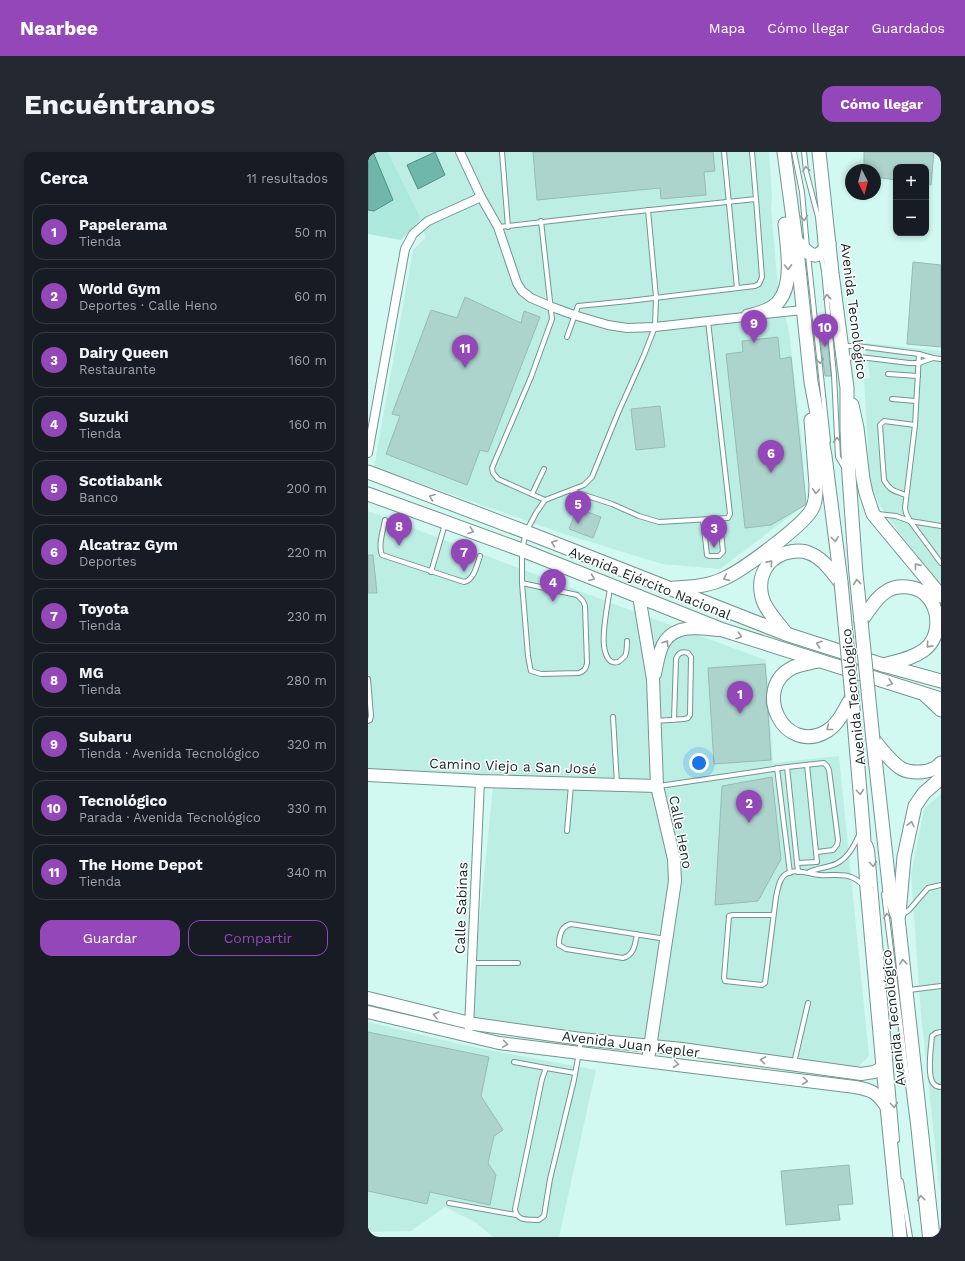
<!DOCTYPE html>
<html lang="es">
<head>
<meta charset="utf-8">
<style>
	:root { --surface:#171b24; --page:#242831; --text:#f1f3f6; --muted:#9ea1a6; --line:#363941; --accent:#9447b8 }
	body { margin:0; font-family:"Work Sans",sans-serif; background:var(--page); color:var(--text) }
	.controls { position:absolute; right:12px; top:12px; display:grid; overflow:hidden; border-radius:8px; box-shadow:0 2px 6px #0003 }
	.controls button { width:36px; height:36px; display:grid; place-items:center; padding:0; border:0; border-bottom:1px solid var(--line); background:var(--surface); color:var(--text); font:20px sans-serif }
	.compass { position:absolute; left:477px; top:12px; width:36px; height:36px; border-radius:50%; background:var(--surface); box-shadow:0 2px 6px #0003; rotate:174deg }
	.you { position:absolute; left:331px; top:611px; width:14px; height:14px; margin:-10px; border:3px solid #fff; border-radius:50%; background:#1a73e8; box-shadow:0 0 0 6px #1a73e833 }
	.badge { display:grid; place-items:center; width:26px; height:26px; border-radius:50%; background:var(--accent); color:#fff; font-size:13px; font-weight:700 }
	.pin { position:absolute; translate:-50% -33px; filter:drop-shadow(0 1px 2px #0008) }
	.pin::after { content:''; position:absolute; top:21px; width:14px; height:12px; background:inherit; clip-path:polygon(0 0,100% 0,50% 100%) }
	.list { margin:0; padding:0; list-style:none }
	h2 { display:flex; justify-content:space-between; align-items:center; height:52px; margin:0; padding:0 16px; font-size:17px }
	h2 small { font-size:13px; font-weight:400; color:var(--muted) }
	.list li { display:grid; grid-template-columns:26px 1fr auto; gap:12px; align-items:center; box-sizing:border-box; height:56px; margin:0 8px 8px; padding:0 8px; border:1px solid var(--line); border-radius:12px }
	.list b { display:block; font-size:15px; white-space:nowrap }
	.list p { margin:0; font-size:13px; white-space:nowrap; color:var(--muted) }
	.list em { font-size:13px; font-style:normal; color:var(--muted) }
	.actions { display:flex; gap:8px; padding:12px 16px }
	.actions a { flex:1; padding:9px 0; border:1px solid var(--accent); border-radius:12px; text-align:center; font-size:14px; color:var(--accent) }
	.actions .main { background:var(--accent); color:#fff }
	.map { position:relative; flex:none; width:573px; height:1085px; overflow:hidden; border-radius:12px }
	header { display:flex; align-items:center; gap:24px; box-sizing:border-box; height:56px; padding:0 20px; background:var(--accent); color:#fff }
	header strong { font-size:19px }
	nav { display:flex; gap:22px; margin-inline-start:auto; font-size:14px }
	.intro { display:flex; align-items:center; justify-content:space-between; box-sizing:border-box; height:96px; padding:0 24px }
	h1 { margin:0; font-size:28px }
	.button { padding:10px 18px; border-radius:12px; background:var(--accent); color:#fff; font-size:14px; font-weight:700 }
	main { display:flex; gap:24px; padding:0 24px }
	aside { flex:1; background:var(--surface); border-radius:12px; box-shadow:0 2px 6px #0003 }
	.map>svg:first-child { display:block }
	.built { fill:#bdeee4 }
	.green { fill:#ace8dc }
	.water { fill:#6eb7aa; stroke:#548c82 }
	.building { fill:#acd3cc; stroke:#95bbb4 }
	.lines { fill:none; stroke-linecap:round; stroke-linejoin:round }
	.lane-casing { stroke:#71968f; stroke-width:6 }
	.street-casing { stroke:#71968f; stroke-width:10 }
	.secondary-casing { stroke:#71968f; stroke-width:14 }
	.primary-casing { stroke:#71968f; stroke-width:15 }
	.lane { stroke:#fff; stroke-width:4 }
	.street { stroke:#fff; stroke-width:8 }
	.secondary { stroke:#fff; stroke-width:12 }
	.primary { stroke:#fff; stroke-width:13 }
	.primary-bridge-casing { stroke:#71968f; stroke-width:15; stroke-linecap:butt }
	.primary-bridge { stroke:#fff; stroke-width:13 }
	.oneway { stroke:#979d9c }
	.labels { text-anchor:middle; stroke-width:3; stroke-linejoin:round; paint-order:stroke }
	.street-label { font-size:14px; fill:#172623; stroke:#fff }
</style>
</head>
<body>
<header>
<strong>Nearbee</strong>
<nav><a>Mapa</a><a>Cómo llegar</a><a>Guardados</a></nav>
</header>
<div class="intro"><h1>Encuéntranos</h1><a class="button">Cómo llegar</a></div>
<main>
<aside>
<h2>Cerca<small>11 resultados</small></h2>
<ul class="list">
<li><span class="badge">1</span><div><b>Papelerama</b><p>Tienda</p></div><em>50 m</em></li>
<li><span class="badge">2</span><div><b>World Gym</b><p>Deportes · Calle Heno</p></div><em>60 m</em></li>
<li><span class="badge">3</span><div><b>Dairy Queen</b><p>Restaurante</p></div><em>160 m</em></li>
<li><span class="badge">4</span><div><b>Suzuki</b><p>Tienda</p></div><em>160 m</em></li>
<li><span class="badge">5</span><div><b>Scotiabank</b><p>Banco</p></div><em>200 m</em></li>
<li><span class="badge">6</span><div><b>Alcatraz Gym</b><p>Deportes</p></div><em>220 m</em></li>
<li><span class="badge">7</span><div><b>Toyota</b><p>Tienda</p></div><em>230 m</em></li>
<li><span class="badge">8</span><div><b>MG</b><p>Tienda</p></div><em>280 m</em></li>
<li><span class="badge">9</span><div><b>Subaru</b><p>Tienda · Avenida Tecnológico</p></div><em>320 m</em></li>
<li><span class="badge">10</span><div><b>Tecnológico</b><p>Parada · Avenida Tecnológico</p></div><em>330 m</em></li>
<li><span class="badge">11</span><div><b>The Home Depot</b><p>Tienda</p></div><em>340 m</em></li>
</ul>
<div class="actions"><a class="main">Guardar</a><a>Compartir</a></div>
</aside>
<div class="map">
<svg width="573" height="1085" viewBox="0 0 573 1085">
	<rect width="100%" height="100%" fill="#d1f9f1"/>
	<g class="built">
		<path d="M20,0H401L404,42L403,55L410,136L421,179L434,290L438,352L352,417L294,412L193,381L6,315L45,98L57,86L53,67Z"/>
		<path d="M497,191L573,199V433L536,387L511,352L502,331L496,227L502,226Z"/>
		<path d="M0,359L278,464L398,508L405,611L471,604L501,904L488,917L101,871L126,625L0,617Z"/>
		<path d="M573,642V1051L553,862L543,722L556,657Z"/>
		<path d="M0,870L100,894L228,918L191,1085H125L107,1070L77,1055L43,1079L0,1080Z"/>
	</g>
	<path class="green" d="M0,0H20L53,67L33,88L0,82Z"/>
	<g class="water">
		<path d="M0,0H5L25,48L6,59L0,58Z"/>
		<path d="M67,0L77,23L50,37L39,13Z"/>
	</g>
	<g class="building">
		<path d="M165,0H345L347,19L336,20L338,43L293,47L292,36L169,48Z"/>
		<path d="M496,0H566L563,33L558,32V15H528V28L507,25V18H496Z"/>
		<path d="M545,110L573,113V195L539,192Z"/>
		<path d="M97,145L153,171L156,159L172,165L120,300L112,298L99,333L18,302L32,264L24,262L63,158L89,166Z"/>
		<path d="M458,176L463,224H457L451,177Z"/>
		<path d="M410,185L412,207L423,205L438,350L437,353L403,373L377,376L358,202L375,200L374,189Z"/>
		<path d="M292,254L297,295L268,298L263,257Z"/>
		<path d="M209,356L233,365L225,386L201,377Z"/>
		<path d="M0,403H5L9,441H0Z"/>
		<path d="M397,512L399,536L398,551L400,560L403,608L346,612L340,516Z"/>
		<path d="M404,625L413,707L390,749L347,753L354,634Z"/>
		<path d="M0,880L121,905L113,944L135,978L126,984L120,1011L128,1023L122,1053L62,1040L59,1052L0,1039Z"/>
		<path d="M481,1013L485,1052L470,1053L472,1068L418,1073L413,1019Z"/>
	</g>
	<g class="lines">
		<g class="lane-casing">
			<g id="lane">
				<path d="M134,0L140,75"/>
				<path d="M356,0L369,136"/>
				<path d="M426,0L434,40L439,95"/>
				<path d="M436,0L438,19L450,65L453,96"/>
				<path d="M173,69L184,167L163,225L124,316L125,321L130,327L177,348"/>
				<path d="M131,75L253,61L388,47L384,0"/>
				<path d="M440,103L460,289"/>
				<path d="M453,103L456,119L466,223L470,305L476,315"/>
				<path d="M199,185L210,154L261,149L387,134L391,132L394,125L388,47"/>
				<path d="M475,194H489L551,202L565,206L573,207"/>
				<path d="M477,206L492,205L541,211H551L565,206"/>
				<path d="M520,222L550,224"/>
				<path d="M524,247L548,249"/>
				<path d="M204,339L244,352L271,364L291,370L360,366L362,362L340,169"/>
				<path d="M164,342L176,317"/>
				<path d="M538,343C527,339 522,339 516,328L512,273L516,269L547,273"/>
				<path d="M510,362L528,364L542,369L538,361L537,356L547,273L551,202"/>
				<path d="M17,368C15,379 10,393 14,403L96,430C106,428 109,413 112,404"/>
				<path d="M335,368L339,403L341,404H351L355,400L352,368"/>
				<path d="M542,369L573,411"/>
				<path d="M542,369L573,374"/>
				<path d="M63,420L77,372"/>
				<path d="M154,431L209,443L215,449L217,454L219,511C218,517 216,519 211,521L173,522L163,519L162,515L160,504L154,431V398L158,380L168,361L177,348L216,333L224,325L250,261L276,203L287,175L288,145L280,58"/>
				<path d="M242,435C240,453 234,476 236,494C237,501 240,513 250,510C252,509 255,506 257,504C259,500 259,493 259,489"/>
				<path d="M0,527L3,564L2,568L0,569"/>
				<path d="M245,565L249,632"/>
				<path d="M287,569L316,567L320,566L322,563L323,505L320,501C314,499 310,501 308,507L306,568"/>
				<path d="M419,615L430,720"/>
				<path d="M409,616L422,721"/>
				<path d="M291,634L419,615L456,611L459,614L461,618L470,688L469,693L465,698L449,700"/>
				<path d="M199,679L203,633"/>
				<path d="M502,692L504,698L529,988"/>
				<path d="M429,711L449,710L439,613"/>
				<path d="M441,720C448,717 455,716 462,714C478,710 485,696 491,683"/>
				<path d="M516,742L545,972L557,1085"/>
				<path d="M405,763H365L361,764L356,826L357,829L394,833L397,831L408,745C410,737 411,726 418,722C428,716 441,722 452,723C462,724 474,721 483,725C489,727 492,730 496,734"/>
				<path d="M534,763L541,758L560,736L573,733"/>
				<path d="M269,782C267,793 266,803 255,806L198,797L191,793C191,784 193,774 203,772L298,787"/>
				<path d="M104,811H150"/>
				<path d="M541,838L573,834"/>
				<path d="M573,880L568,881L564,884C563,895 559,923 565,931C567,934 570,935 573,935"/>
				<path d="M146,910L178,916"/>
				<path d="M426,911L440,851"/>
				<path d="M207,921L178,916L174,927L147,1057C149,1070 160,1067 171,1068L176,1064L182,1027L206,928L213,889"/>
				<path d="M533,1029L542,1085"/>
				<path d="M81,1051L148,1063"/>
			</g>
		</g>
		<g class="street-casing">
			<g id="street">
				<path d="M92,0L113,45L130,75L149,131L154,139L163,146L184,155L206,163L240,173L259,176L287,175L385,164"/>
				<path d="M396,162L435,158"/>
				<path d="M0,301L37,97L45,82L60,69L113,45"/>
				<path d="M101,876L112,629"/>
			</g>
		</g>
		<g class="secondary-casing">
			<g id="secondary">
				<path d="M271,444L285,527L289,634L306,707L307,729L281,902"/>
				<path d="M287,522C289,513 291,497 297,489C309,472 331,476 350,478"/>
				<path d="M0,623L112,629L289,634"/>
				<path d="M0,846L106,872L213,887L314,897L493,922L506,920L515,915"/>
				<path d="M0,860L131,891L487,935C504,938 508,940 518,954"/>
			</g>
		</g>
		<g class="primary-casing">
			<g id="primary">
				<path d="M416,0L428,89L443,230L457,304L473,430"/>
				<path d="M451,0L464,121L479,236V278L481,324L488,422L493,469"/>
				<path d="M428,89C442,102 447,112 461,91"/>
				<path d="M380,164C391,161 404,158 411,149C426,131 419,94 417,72"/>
				<path d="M484,253L489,276L495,327L498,341L505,362L573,444"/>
				<path d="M0,320L158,380L418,482L515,513L573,529"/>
				<path d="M0,342L154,398L355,478L573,547"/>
				<path d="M306,436C323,435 342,434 357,426C375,418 436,373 444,357C448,350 448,341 448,333L443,268"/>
				<path d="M493,469C501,459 508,445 519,439C530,432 548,434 557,442C573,457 573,485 556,498C544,507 529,509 515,513"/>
				<path d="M417,480C409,469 397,458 394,445C389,425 398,408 417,401C425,399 434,398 441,401C455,406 463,419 472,430"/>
				<path d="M450,509C442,511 433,512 426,515C382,535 416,605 459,579C471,572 477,556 484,545"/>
				<path d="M558,544L573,558"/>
				<path d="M484,545L495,675L499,736L515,915L532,1085"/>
				<path d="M505,588L522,741L530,766L565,1085"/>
				<path d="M506,588C513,597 524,611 534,617C542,621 557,621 565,617C568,616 571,613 573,611"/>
				<path d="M531,762L536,705L547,654L556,641L573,626"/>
			</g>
		</g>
		<use href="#lane" class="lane"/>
		<use href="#street" class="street"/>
		<use href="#secondary" class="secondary"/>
		<use href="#primary" class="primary"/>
		<g class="primary-bridge-casing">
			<g id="primary-bridge">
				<path d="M473,430L484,545"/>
				<path d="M493,469L505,588"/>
			</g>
		</g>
		<use href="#primary-bridge" class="primary-bridge"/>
	</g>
	<defs><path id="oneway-chevron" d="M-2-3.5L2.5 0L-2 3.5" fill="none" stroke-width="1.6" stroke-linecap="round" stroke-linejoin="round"/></defs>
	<g class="oneway">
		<use href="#oneway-chevron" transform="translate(438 17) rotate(-99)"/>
		<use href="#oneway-chevron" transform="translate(436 66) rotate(85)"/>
		<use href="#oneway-chevron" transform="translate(420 115) rotate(89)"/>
		<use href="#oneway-chevron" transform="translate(459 145) rotate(-96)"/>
		<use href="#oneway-chevron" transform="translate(452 209) rotate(84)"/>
		<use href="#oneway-chevron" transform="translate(469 288) rotate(-92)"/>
		<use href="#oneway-chevron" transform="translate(448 339) rotate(94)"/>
		<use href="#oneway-chevron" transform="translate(64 345) rotate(-159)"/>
		<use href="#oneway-chevron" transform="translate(103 379) rotate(20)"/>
		<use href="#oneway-chevron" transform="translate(467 387) rotate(83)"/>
		<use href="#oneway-chevron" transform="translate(186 391) rotate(-159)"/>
		<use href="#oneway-chevron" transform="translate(402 411) rotate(-48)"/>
		<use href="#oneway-chevron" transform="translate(549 414) rotate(-129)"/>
		<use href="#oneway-chevron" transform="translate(224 426) rotate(22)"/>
		<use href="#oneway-chevron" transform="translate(358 426) rotate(156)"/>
		<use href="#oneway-chevron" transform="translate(489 430) rotate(-96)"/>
		<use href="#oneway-chevron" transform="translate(371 484) rotate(18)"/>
		<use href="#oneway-chevron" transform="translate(298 491) rotate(-58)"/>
		<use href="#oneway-chevron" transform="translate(451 492) rotate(-162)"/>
		<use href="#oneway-chevron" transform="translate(561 493) rotate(132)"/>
		<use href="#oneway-chevron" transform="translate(522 531) rotate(17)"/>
		<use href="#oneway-chevron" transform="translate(461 576) rotate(142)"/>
		<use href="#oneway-chevron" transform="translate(492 640) rotate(85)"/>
		<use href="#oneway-chevron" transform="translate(543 672) rotate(-77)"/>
		<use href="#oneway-chevron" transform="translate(505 712) rotate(85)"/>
		<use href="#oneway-chevron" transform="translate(519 764) rotate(-97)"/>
		<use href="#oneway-chevron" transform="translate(535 810) rotate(-96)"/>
		<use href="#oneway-chevron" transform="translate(68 863) rotate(-166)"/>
		<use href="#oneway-chevron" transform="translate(137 892) rotate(8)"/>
		<use href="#oneway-chevron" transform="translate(395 908) rotate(-172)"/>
		<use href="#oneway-chevron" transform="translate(308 912) rotate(7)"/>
		<use href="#oneway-chevron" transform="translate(437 929) rotate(7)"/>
		<use href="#oneway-chevron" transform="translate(526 953) rotate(85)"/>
		<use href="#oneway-chevron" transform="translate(553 1046) rotate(-96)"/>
	</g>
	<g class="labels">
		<g class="street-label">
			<text transform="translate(486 159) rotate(83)" y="5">Avenida Tecnológico</text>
			<text transform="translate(282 431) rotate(22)" y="5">Avenida Ejército Nacional</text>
			<text transform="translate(485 545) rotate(-96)" y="5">Avenida Tecnológico</text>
			<text transform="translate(145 614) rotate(2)" y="5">Camino Viejo a San José</text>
			<text transform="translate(313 680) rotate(79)" y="5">Calle Heno</text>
			<text transform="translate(93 756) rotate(-88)" y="5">Calle Sabinas</text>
			<text transform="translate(525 866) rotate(-96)" y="5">Avenida Tecnológico</text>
			<text transform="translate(263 892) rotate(7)" y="5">Avenida Juan Kepler</text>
		</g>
	</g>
</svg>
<div class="controls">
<button>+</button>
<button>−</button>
</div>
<svg class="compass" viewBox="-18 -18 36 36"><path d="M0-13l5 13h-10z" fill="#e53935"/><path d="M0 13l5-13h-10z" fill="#9ea1a6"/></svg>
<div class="you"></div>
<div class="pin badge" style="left:372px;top:562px">1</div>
<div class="pin badge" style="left:381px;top:671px">2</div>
<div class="pin badge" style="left:346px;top:396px">3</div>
<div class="pin badge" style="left:185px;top:450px">4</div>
<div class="pin badge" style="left:210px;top:372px">5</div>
<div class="pin badge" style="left:403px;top:321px">6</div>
<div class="pin badge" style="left:96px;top:420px">7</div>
<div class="pin badge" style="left:31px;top:394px">8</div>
<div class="pin badge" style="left:386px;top:191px">9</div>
<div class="pin badge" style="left:457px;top:195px">10</div>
<div class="pin badge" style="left:97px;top:216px">11</div>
</div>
</main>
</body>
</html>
